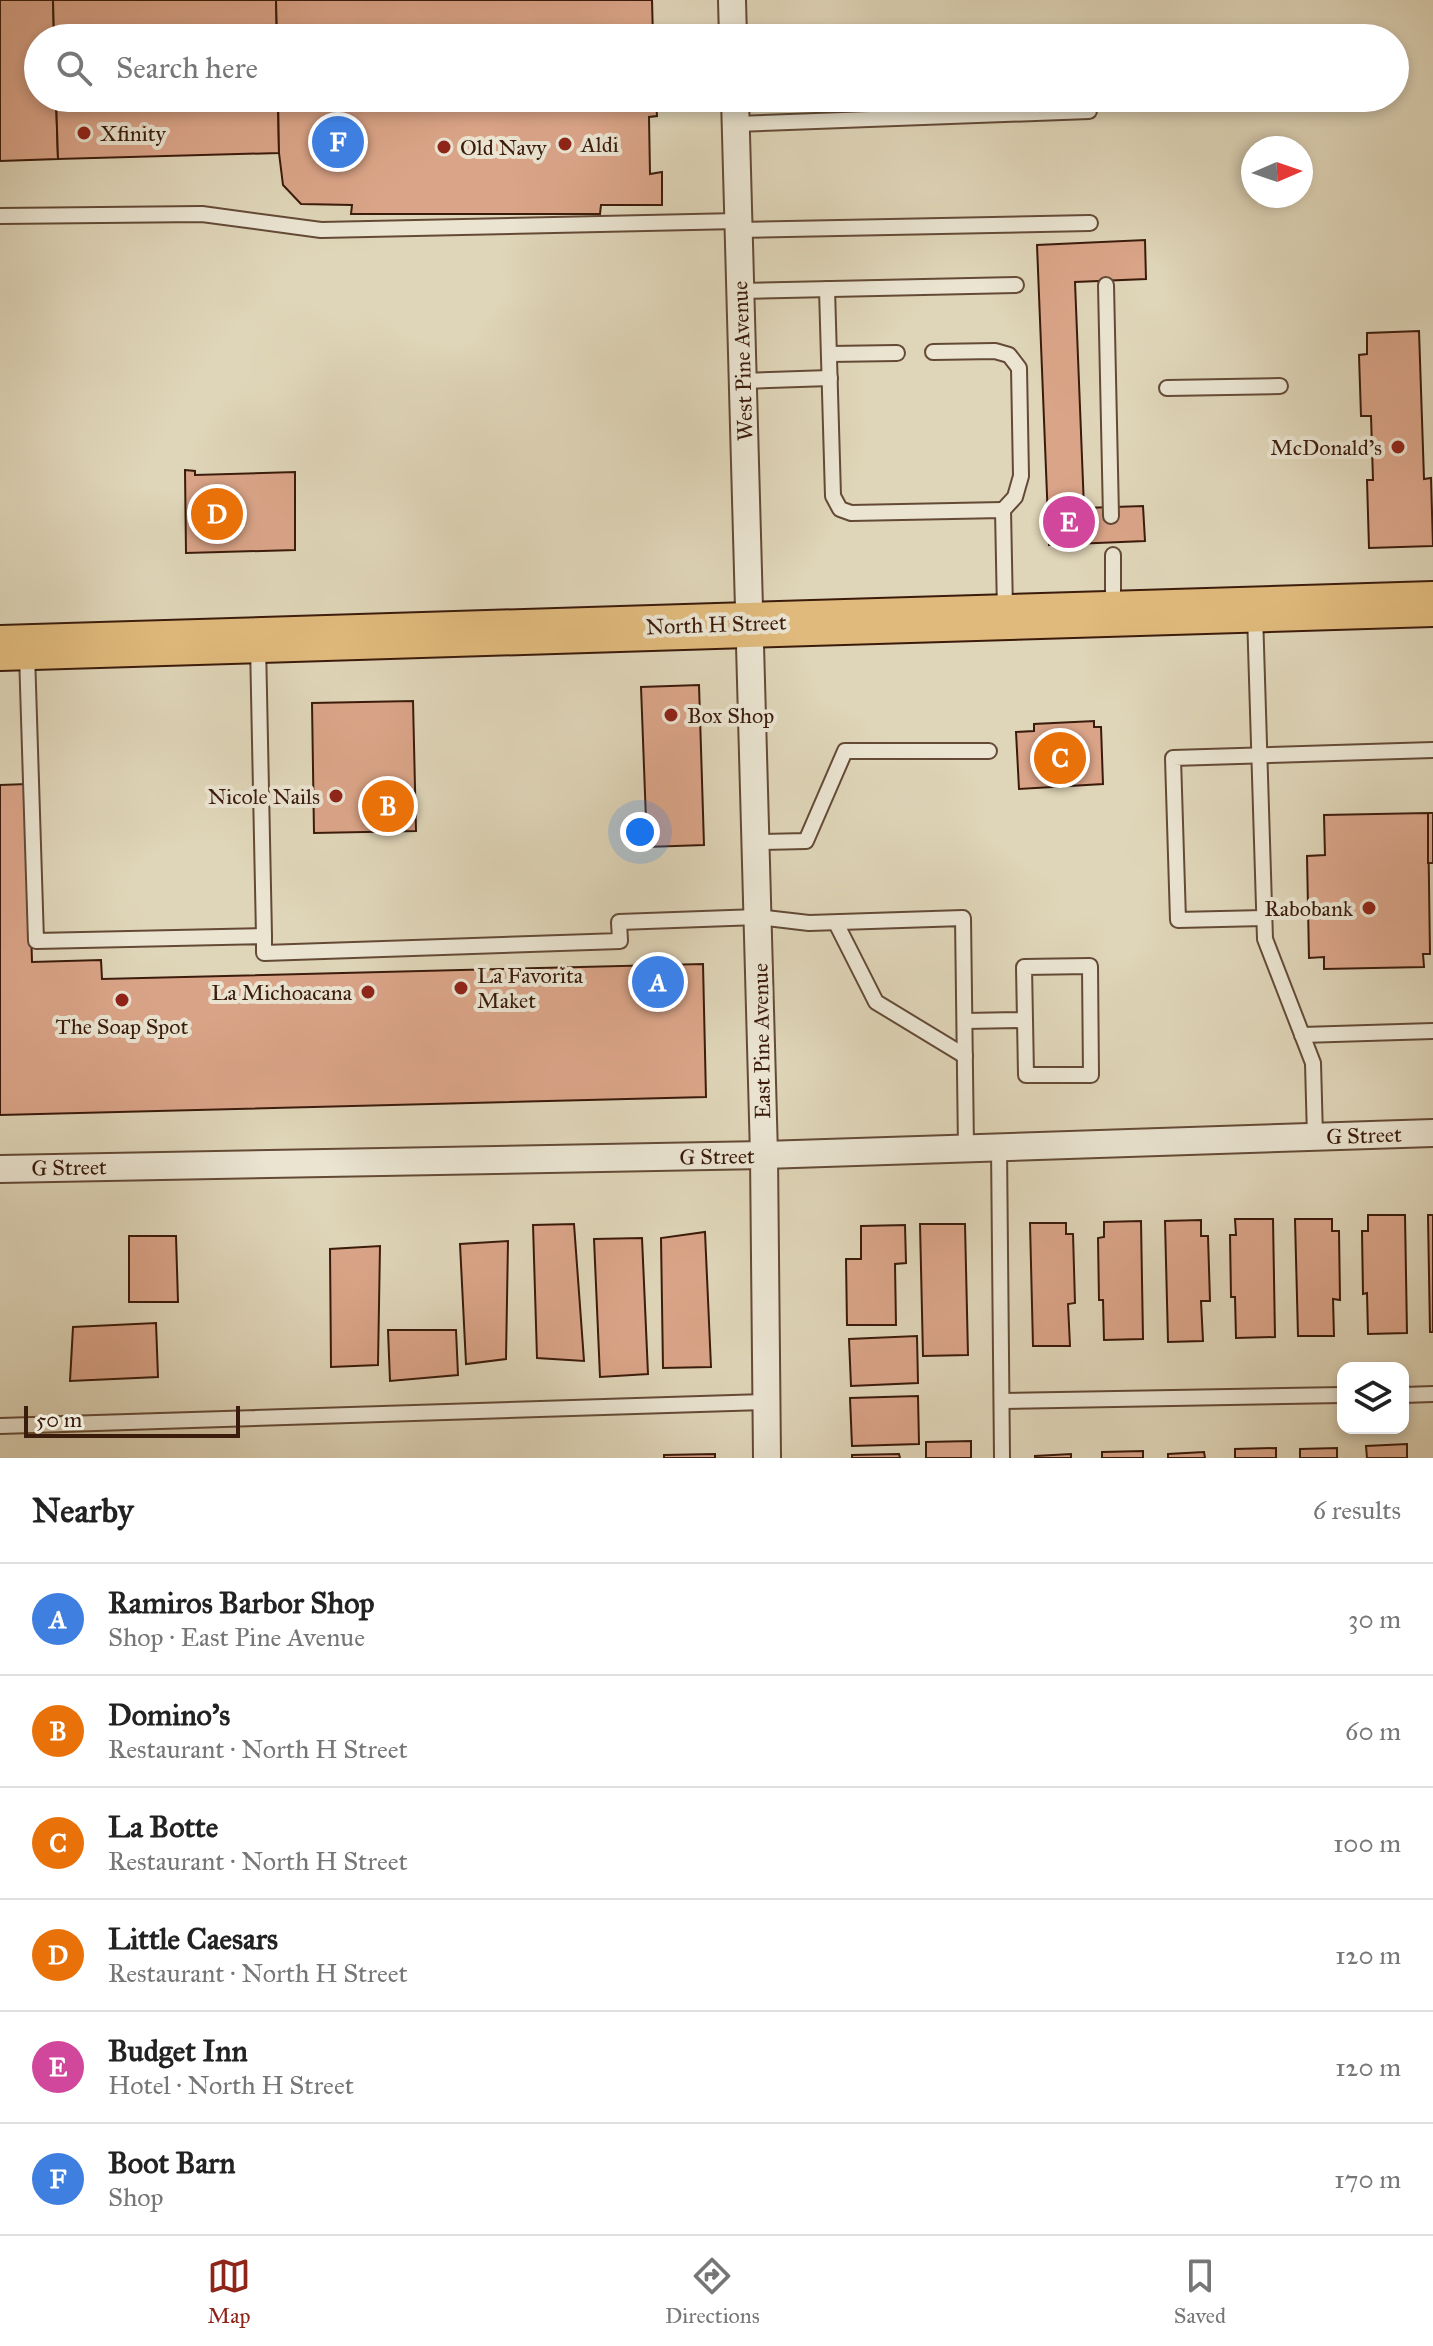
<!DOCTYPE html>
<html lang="en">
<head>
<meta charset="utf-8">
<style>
	:root { --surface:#fff; --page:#f2f2f2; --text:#222; --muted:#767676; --line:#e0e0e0; --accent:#8f2418 }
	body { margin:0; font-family:"IM FELL Great Primer",serif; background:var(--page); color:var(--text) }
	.controls { position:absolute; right:24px; bottom:24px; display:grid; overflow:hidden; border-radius:16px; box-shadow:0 4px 12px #0003 }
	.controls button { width:72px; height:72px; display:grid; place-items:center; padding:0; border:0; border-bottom:2px solid var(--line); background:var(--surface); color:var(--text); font:40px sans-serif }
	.compass { position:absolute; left:1241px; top:136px; width:72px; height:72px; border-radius:50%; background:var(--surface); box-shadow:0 4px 12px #0003; rotate:88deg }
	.scale { position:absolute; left:24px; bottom:20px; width:216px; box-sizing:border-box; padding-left:8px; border:4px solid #3b1b0b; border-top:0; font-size:22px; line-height:28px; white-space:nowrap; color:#3b1b0b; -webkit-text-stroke:6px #eae4d1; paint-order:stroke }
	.you { position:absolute; left:640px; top:832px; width:28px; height:28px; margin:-20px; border:6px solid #fff; border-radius:50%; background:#1a73e8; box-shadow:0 0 0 12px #1a73e833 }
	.badge { display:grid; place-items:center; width:52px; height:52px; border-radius:50%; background:var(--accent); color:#fff; font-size:26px; font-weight:700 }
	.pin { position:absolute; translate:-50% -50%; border:4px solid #fff; box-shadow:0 2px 8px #0006 }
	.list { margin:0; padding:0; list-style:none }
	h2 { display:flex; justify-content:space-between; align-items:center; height:104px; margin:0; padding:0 32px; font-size:34px }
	h2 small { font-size:26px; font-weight:400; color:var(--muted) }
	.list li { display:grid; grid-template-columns:52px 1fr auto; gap:24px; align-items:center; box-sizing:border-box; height:112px; padding:0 32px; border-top:2px solid var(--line) }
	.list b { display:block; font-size:30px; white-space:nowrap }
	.list p { margin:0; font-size:26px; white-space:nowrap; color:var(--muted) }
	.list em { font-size:26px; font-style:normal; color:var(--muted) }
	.icon { flex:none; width:44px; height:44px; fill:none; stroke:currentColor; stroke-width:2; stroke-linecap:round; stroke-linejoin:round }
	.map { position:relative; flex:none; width:1433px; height:1458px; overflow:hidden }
	.search { position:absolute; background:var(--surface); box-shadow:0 4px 12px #0003; left:24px; right:24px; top:24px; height:88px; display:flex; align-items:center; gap:20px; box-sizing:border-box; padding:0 28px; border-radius:44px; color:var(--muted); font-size:30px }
	.sheet { height:776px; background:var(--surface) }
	nav { display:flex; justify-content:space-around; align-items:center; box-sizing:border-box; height:112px; border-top:2px solid var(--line); background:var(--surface); font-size:22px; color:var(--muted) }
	nav a { display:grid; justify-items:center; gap:4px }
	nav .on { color:var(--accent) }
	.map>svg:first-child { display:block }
	.building { fill:#daa488; stroke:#3b1b0b; stroke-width:2 }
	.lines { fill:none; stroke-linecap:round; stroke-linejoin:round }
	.lane-casing { stroke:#644a36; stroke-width:18 }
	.street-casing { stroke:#644a36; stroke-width:30 }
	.highway-casing { stroke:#3b1b0b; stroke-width:48 }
	.lane { stroke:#eae4d1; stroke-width:14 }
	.street { stroke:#eae4d1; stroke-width:26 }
	.highway { stroke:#e0ba7c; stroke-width:44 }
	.poi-dot { fill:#8f2418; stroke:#eae4d1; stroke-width:3 }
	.labels { text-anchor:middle; stroke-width:8; stroke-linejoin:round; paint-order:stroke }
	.poi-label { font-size:22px; fill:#3b1b0b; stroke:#eae4d1; text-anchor:start }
	.street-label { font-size:22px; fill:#3b1b0b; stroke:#eae4d1 }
</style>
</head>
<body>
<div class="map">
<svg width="1433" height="1458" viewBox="0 0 1433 1458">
	<rect width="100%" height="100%" fill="#dfd5b8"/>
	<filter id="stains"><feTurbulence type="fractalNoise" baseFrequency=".0025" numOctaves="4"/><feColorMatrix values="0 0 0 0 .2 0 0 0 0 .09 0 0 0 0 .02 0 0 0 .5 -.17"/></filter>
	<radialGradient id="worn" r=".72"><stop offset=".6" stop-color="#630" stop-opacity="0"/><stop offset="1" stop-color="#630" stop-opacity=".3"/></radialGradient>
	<g class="building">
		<path d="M0,0H53L54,38H38V98H56L58,159L0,161Z"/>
		<path d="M53,0H276L277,38H54Z"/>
		<path d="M276,0H652L653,38H277Z"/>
		<path d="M56,98H278L279,153L58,159Z"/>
		<path d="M278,98H656L657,116L649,117L650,174L662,172V205H601L600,214H351L352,205L301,204L283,185L279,153Z"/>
		<path d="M1145,240L1146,279L1075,282L1084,508L1143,506L1145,541L1049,545L1037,245Z"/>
		<path d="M1419,331L1424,479L1431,478L1433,546L1369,548L1367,480H1373L1371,416H1361L1359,355L1367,354V333Z"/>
		<path d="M185,470L195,471V475L295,472V550L186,553Z"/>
		<path d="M699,685L704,845L647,847L641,687Z"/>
		<path d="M413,701L416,831L314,833L312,703Z"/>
		<path d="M1094,721V727H1101L1103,784L1019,789L1016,732L1034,731V724Z"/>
		<path d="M27,784L32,962L101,960L102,979L703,964L706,1097L0,1115V785Z"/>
		<path d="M1428,813L1430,954H1423L1424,967L1324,969V957L1309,958L1307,856L1325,855L1324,815Z"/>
		<rect x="1428" y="813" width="5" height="50"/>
		<path d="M1368,1215H1405L1407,1333L1368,1334L1367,1293L1363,1294L1362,1231H1368Z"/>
		<path d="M1428,1215H1433V1332H1430Z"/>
		<path d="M1235,1219H1273L1275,1337L1236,1338L1235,1297H1231L1230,1235H1236Z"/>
		<path d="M1295,1219H1332V1231H1339L1340,1300L1333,1299L1334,1336H1298Z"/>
		<path d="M1201,1220V1236H1208L1210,1301H1201L1203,1341L1168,1342L1165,1221Z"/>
		<path d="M1141,1221L1143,1339L1104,1340L1103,1300H1099L1098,1238L1104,1237V1222Z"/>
		<path d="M1030,1223H1066V1234H1073L1075,1303L1068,1304L1070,1346H1033Z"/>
		<path d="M574,1224L584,1361L537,1358L533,1225Z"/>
		<path d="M920,1224H965L968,1355L923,1356Z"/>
		<path d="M905,1225L906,1263L895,1264L896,1325H847L846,1259H861V1226Z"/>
		<path d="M705,1232L711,1367L663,1368L661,1238Z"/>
		<path d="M129,1236H176L178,1302H129Z"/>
		<path d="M642,1238L648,1374L600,1377L594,1239Z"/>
		<path d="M508,1241L506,1359L466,1364L460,1244Z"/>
		<path d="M380,1246L378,1365L331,1367L330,1249Z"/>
		<path d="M156,1323L158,1377L70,1381L73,1327Z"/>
		<path d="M388,1330H456L458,1375L390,1381Z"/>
		<path d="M917,1336L918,1383L851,1386L849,1339Z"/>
		<path d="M918,1396L919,1444L852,1446L850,1398Z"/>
		<path d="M971,1441V1458H926V1442Z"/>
		<path d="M1407,1444V1458H1367L1366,1446Z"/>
		<path d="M1276,1448V1458H1235V1449Z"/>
		<path d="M1337,1448V1458H1300V1449Z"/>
		<path d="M1143,1451V1458H1102V1452Z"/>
		<path d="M1204,1452L1205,1458H1168V1454Z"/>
		<path d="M715,1454V1458H664V1455Z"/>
		<path d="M899,1454L900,1458H852V1455Z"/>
		<path d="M1071,1454V1458H1035V1456Z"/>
	</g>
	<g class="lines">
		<g class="lane-casing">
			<g id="lane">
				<path d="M736,124L1089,111"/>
				<path d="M0,216L202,214L321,230L738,221"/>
				<path d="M739,230L1090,223"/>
				<path d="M1106,285L1111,516"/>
				<path d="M827,289L833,496L840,509L851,513L1003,510L1005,611"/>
				<path d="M740,291L1016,285"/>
				<path d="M933,352L995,351L1009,355L1019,368L1021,476L1015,497L1003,510"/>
				<path d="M829,354L897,353"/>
				<path d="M743,381L830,378"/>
				<path d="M1167,388L1280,386"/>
				<path d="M1113,555V608"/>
				<path d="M1255,614L1265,939L1313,1063L1315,1137"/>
				<path d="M258,644L264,936"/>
				<path d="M27,654L36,941L264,936V953L620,941L619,922L758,917L809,923L963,918L966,1148"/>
				<path d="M756,842L806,841L845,751H989"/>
				<path d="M1264,918L1178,920L1173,758L1433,750"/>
				<path d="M836,923L876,1002L965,1056"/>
				<path d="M965,1021L1025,1020L1024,967L1090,966L1091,1075H1026L1025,1020"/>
				<path d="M1302,1035L1433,1031"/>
				<path d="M999,1147L1002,1458"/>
				<path d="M1403,1395L1433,1394"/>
				<path d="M1002,1401L1343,1395"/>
				<path d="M0,1426L766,1402"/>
			</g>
		</g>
		<g class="street-casing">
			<g id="street">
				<path d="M732,0L733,38"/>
				<path d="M735,98L764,1155L767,1458"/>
				<path d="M0,1169L764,1155L1433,1133"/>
			</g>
		</g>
		<g class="highway-casing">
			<path id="highway" d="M0,648L1433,604"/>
		</g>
		<use href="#lane" class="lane"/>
		<use href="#street" class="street"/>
		<use href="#highway" class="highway"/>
	</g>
	<g class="poi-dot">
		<circle cx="84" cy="133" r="8"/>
		<circle cx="565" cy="144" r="8"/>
		<circle cx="444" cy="147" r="8"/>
		<circle cx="1398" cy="447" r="8"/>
		<circle cx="671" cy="715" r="8"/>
		<circle cx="336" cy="796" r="8"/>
		<circle cx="1369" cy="908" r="8"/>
		<circle cx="461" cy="988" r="8"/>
		<circle cx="368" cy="992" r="8"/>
		<circle cx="122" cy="1000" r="8"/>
	</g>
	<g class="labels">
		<g class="poi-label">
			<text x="100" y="141">Xfinity</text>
			<text x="581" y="152">Aldi</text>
			<text x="460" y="155">Old Navy</text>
			<text x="1382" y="455" text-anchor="end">McDonald's</text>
			<text x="687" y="723">Box Shop</text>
			<text x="320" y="804" text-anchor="end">Nicole Nails</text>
			<text x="1353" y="916" text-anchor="end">Rabobank</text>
			<text x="477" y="983">La Favorita<tspan x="477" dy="25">Maket</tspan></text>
			<text x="352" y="1000" text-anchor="end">La Michoacana</text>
			<text x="122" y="1034" text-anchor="middle">The Soap Spot</text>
		</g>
		<g class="street-label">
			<text transform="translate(742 361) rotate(-92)" y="8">West Pine Avenue</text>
			<text transform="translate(716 624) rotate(-2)" y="8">North H Street</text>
			<text transform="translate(761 1041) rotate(-91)" y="8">East Pine Avenue</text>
			<text transform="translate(1364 1135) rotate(-2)" y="8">G Street</text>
			<text transform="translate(717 1156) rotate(-1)" y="8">G Street</text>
			<text transform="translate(69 1167) rotate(-1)" y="8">G Street</text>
		</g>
	</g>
	<rect width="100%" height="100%" filter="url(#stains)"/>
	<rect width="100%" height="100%" fill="url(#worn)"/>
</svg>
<div class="controls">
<button><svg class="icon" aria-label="layers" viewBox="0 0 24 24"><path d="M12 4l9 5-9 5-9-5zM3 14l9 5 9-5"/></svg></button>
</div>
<svg class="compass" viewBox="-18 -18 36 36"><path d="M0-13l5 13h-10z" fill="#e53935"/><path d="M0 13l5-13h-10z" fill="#767676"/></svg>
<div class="scale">50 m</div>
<div class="you"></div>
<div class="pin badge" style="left:658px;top:982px;background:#3f7fe0">A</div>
<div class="pin badge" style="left:388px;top:806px;background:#e8710a">B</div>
<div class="pin badge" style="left:1060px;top:758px;background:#e8710a">C</div>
<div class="pin badge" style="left:217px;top:514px;background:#e8710a">D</div>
<div class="pin badge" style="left:1069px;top:522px;background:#d1479c">E</div>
<div class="pin badge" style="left:338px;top:142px;background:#3f7fe0">F</div>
<div class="search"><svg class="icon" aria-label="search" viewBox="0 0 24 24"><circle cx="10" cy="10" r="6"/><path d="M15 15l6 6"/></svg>Search here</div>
</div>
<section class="sheet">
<h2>Nearby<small>6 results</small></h2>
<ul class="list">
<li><span class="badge" style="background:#3f7fe0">A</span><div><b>Ramiros Barbor Shop</b><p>Shop · East Pine Avenue</p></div><em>30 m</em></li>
<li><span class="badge" style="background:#e8710a">B</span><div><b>Domino's</b><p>Restaurant · North H Street</p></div><em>60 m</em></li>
<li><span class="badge" style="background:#e8710a">C</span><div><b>La Botte</b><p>Restaurant · North H Street</p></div><em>100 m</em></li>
<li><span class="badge" style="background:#e8710a">D</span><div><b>Little Caesars</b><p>Restaurant · North H Street</p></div><em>120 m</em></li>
<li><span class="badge" style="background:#d1479c">E</span><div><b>Budget Inn</b><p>Hotel · North H Street</p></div><em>120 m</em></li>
<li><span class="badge" style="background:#3f7fe0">F</span><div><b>Boot Barn</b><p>Shop</p></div><em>170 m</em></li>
</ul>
</section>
<nav>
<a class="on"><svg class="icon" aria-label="map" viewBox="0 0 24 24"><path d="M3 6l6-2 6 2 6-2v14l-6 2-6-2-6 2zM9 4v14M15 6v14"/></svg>Map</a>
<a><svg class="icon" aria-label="directions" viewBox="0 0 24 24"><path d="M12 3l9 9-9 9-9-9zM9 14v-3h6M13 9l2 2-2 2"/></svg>Directions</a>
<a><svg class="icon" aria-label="saved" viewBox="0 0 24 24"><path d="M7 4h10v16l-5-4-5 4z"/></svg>Saved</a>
</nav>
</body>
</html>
